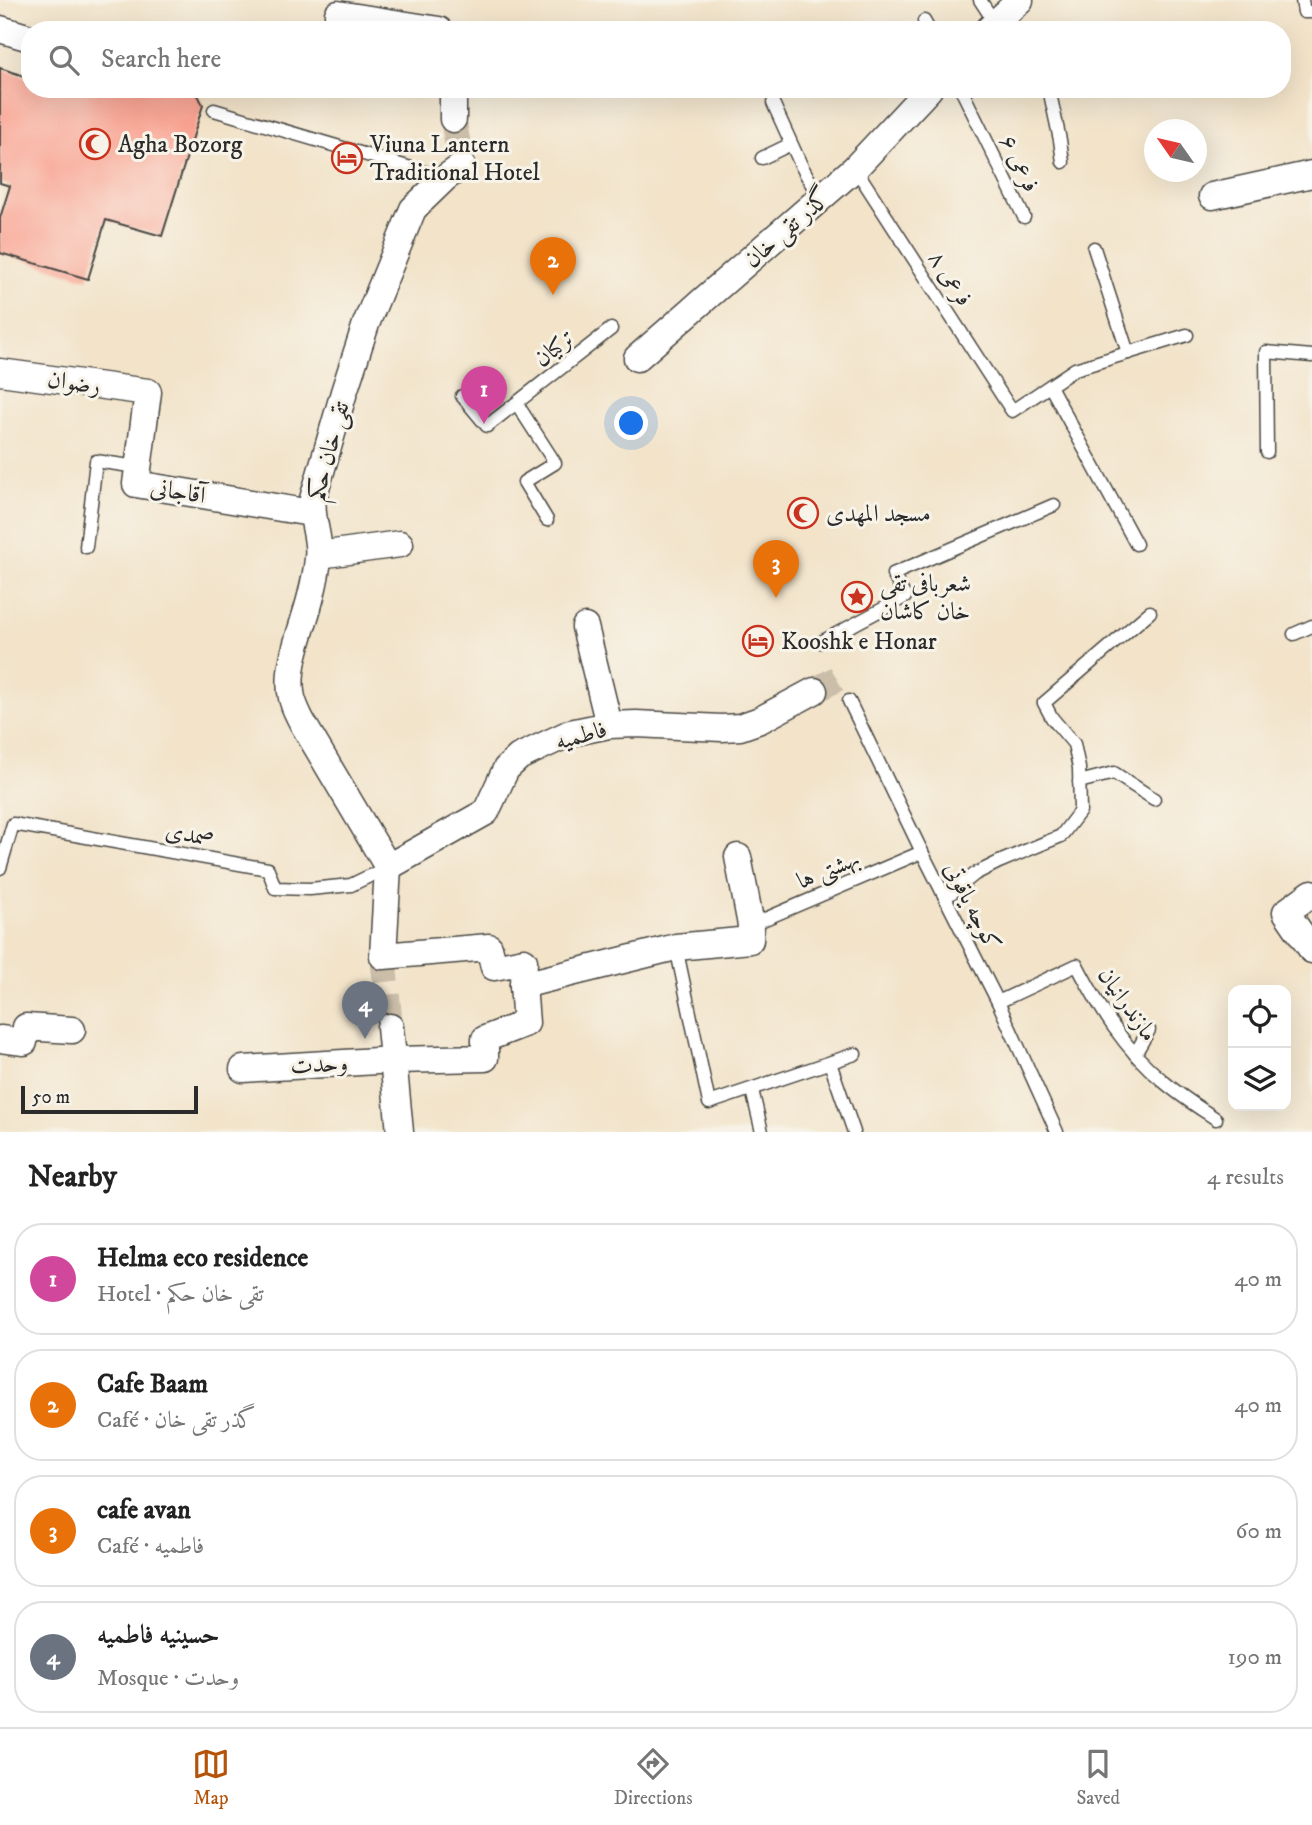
<!DOCTYPE html>
<html lang="en">
<head>
<meta charset="utf-8">
<style>
	:root { --surface:#fff; --page:#f2f2f2; --text:#222; --muted:#767676; --line:#e0e0e0; --accent:#b45309 }
	body { margin:0; font-family:"IM FELL DW Pica",Amiri,serif; background:var(--page); color:var(--text) }
	.controls { position:absolute; right:21px; bottom:21px; display:grid; overflow:hidden; border-radius:14px; box-shadow:0 7px 28px #0002 }
	.controls button { width:63px; height:63px; display:grid; place-items:center; padding:0; border:0; border-bottom:2px solid var(--line); background:var(--surface); color:var(--text); font:35px sans-serif }
	.compass { position:absolute; left:1144px; top:119px; width:63px; height:63px; border-radius:50%; background:var(--surface); box-shadow:0 7px 28px #0002; rotate:304deg }
	.scale { position:absolute; left:21px; bottom:18px; width:177px; box-sizing:border-box; padding-left:7px; border:4px solid #2b2b2b; border-top:0; font-size:19px; line-height:24px; white-space:nowrap; color:#2b2b2b; -webkit-text-stroke:5px #f7f3e8; paint-order:stroke }
	.you { position:absolute; left:632px; top:424px; width:24px; height:24px; margin:-18px; border:5px solid #fff; border-radius:50%; background:#1a73e8; box-shadow:0 0 0 10px #1a73e833 }
	.badge { display:grid; place-items:center; width:46px; height:46px; border-radius:50%; background:var(--accent); color:#fff; font-size:23px; font-weight:700 }
	.pin { position:absolute; translate:-50% -58px; filter:drop-shadow(0 2px 4px #0008) }
	.pin::after { content:''; position:absolute; top:37px; width:24px; height:21px; background:inherit; clip-path:polygon(0 0,100% 0,50% 100%) }
	.list { margin:0; padding:0; list-style:none }
	h2 { display:flex; justify-content:space-between; align-items:center; height:91px; margin:0; padding:0 28px; font-size:30px }
	h2 small { font-size:23px; font-weight:400; color:var(--muted) }
	.list li { display:grid; grid-template-columns:46px 1fr auto; gap:21px; align-items:center; box-sizing:border-box; height:112px; margin:0 14px 14px; padding:0 14px; border:2px solid var(--line); border-radius:28px }
	.list b { display:block; font-size:26px; white-space:nowrap }
	.list p { margin:0; font-size:23px; white-space:nowrap; color:var(--muted) }
	.list em { font-size:23px; font-style:normal; color:var(--muted) }
	.icon { flex:none; width:38px; height:38px; fill:none; stroke:currentColor; stroke-width:2; stroke-linecap:round; stroke-linejoin:round }
	.map { position:relative; flex:none; width:1312px; height:1132px; overflow:hidden }
	.search { position:absolute; background:var(--surface); box-shadow:0 7px 28px #0002; left:21px; right:21px; top:21px; height:77px; display:flex; align-items:center; gap:18px; box-sizing:border-box; padding:0 24px; border-radius:28px; color:var(--muted); font-size:26px }
	.sheet { height:595px; background:var(--surface) }
	nav { display:flex; justify-content:space-around; align-items:center; box-sizing:border-box; height:98px; border-top:2px solid var(--line); background:var(--surface); font-size:19px; color:var(--muted) }
	nav a { display:grid; justify-items:center; gap:4px }
	nav .on { color:var(--accent) }
	.map>svg:first-child { display:block }
	.building { fill:#f9a190 }
	.lines { fill:none; stroke-linecap:round; stroke-linejoin:round }
	.street-tunnel { stroke:#cabea9; stroke-width:26; stroke-dasharray:26 13; stroke-linecap:butt }
	.lane-casing { stroke:#494743; stroke-width:15 }
	.street-casing { stroke:#494743; stroke-width:29 }
	.lane { stroke:#fff; stroke-width:12 }
	.street { stroke:#fff; stroke-width:26 }
	.labels { text-anchor:middle; stroke-width:6; stroke-linejoin:round; paint-order:stroke }
	.poi-label { font-size:24px; fill:#2b2b2b; stroke:#f7f3e8; text-anchor:start }
	.street-label { font-size:24px; fill:#2b2b2b; stroke:#f7f3e8 }
</style>
</head>
<body>
<div class="map">
<svg width="1312" height="1132" viewBox="0 0 1312 1132">
	<rect width="100%" height="100%" fill="#f7f3e8"/>
	<filter id="ink" filterUnits="userSpaceOnUse"><feTurbulence type="fractalNoise" baseFrequency=".0143" numOctaves="2"/><feDisplacementMap in="SourceGraphic" scale="14" xChannelSelector="R" yChannelSelector="G"/><feConvolveMatrix kernelMatrix="1 2 1 2 8 2 1 2 1" color-interpolation-filters="sRGB"/></filter>
	<filter id="wash" filterUnits="userSpaceOnUse"><feTurbulence type="fractalNoise" baseFrequency=".00686" numOctaves="4" result="noise"/><feDisplacementMap in="SourceGraphic" scale="28" xChannelSelector="R" yChannelSelector="G"/><feGaussianBlur stdDeviation="1.57" result="paint"/><feColorMatrix in="noise" values="0 0 0 0 0 0 0 0 0 0 0 0 0 0 0 0 0 1.4 0 .05"/><feComposite in="paint" operator="in"/></filter>
	<g filter="url(#wash)">
		<rect width="100%" height="100%" fill="#f2e3c9"/>
		<g id="blocks">
			<path class="building" d="M0,68L30,78V89H184L197,93L203,105L162,236L106,220L88,279L0,253V218L10,186L0,183Z"/>
		</g>
	</g>
	<g filter="url(#ink)">
		<use href="#blocks" fill-opacity="0" stroke="#494743" stroke-width="2"/>
		<g class="lines">
			<g class="street-tunnel">
				<path d="M453,119L462,166"/>
				<path d="M814,691L838,678"/>
				<path d="M383,956L390,1027"/>
			</g>
			<g class="lane-casing">
				<g id="lane">
					<path d="M980,0L995,23"/>
					<path d="M1302,0L1304,12H1312"/>
					<path d="M924,21L929,30"/>
					<path d="M961,89L1024,217"/>
					<path d="M1049,89L1060,140L1063,162"/>
					<path d="M773,103L801,165L820,199"/>
					<path d="M214,110L445,178"/>
					<path d="M762,158L791,144"/>
					<path d="M855,168L1012,411L1075,369L1187,335"/>
					<path d="M1094,248L1128,353"/>
					<path d="M1050,386L1136,544"/>
					<path d="M462,396L487,426L611,329"/>
					<path d="M517,404L555,463L524,482L547,520"/>
					<path d="M1267,452L1266,352L1312,356"/>
					<path d="M86,547L96,461L137,467"/>
					<path d="M1294,634L1312,626"/>
					<path d="M821,642L905,597L893,574L1054,505"/>
					<path d="M849,701L922,852L998,1002L1057,1132"/>
					<path d="M1079,782L1114,773L1154,799"/>
					<path d="M0,868L13,824L268,869L275,888L310,889L351,885L388,867"/>
					<path d="M945,898L975,874L999,862L1061,836L1080,811L1079,768L1074,744L1052,718L1044,703L1150,612"/>
					<path d="M751,925L922,852"/>
					<path d="M676,947L709,1103L855,1054"/>
					<path d="M998,1002L1077,965C1100,1009 1124,1049 1163,1081C1179,1095 1198,1107 1216,1119"/>
					<path d="M1135,1054L1149,1030"/>
					<path d="M830,1063L854,1132"/>
					<path d="M752,1090L762,1132"/>
				</g>
			</g>
			<g class="street-casing">
				<g id="street">
					<path d="M338,14L439,30"/>
					<path d="M0,29L30,38"/>
					<path d="M988,30L1020,0"/>
					<path d="M453,119V89"/>
					<path d="M1212,196L1312,174"/>
					<path d="M637,358L855,168L929,89"/>
					<path d="M0,372L148,392L136,484L311,513"/>
					<path d="M319,555L400,544"/>
					<path d="M585,627L609,725"/>
					<path d="M388,867L302,722C297,712 292,703 291,692C287,662 304,625 311,596C314,584 317,571 318,558C321,538 310,520 313,499L344,392L366,324L413,209L445,178L462,166"/>
					<path d="M388,867L486,812L506,769L519,757L570,733L609,725L636,724L722,728L740,727L760,720L814,691"/>
					<path d="M388,867L383,956L489,947L494,967L524,961L523,985"/>
					<path d="M1312,893L1286,912L1312,950"/>
					<path d="M390,1027L400,1132"/>
					<path d="M0,1039L24,1042L26,1027L72,1030"/>
					<path d="M243,1069L394,1060L485,1058V1039L526,1023L523,985L676,947L750,940L751,925L738,857"/>
				</g>
			</g>
			<use href="#lane" class="lane"/>
			<use href="#street" class="street"/>
		</g>
	</g>
	<defs>
		<g id="mosque-ring" transform="scale(1.575)"><circle r="9.5" fill="#f7f3e8" stroke="#c8321e" stroke-width="1.5"/><path d="M3.5-4.9A6 6 0 1 0 3.5 4.9A5 5 0 1 1 3.5-4.9Z" fill="#c8321e"/></g>
		<g id="hotel-ring" transform="scale(1.575)"><circle r="9.5" fill="#f7f3e8" stroke="#c8321e" stroke-width="1.5"/><path d="M-6-4.5h1.5V1H6V5H4.5V3h-9V5H-6ZM-4 0a1.8 1.8 0 1 1 3.6 0ZM.5 0V-2.5h3Q6-2.5 6 0Z" fill="#c8321e"/></g>
		<g id="sight-ring" transform="scale(1.575)"><circle r="9.5" fill="#f7f3e8" stroke="#c8321e" stroke-width="1.5"/><path d="M0-6L1.8-2.2L6-1.7L2.9 1.2L3.7 5.4L0 3.3L-3.7 5.4L-2.9 1.2L-6-1.7L-1.8-2.2Z" fill="#c8321e"/></g>
	</defs>
	<g fill-rule="evenodd">
		<use href="#mosque-ring" x="95" y="144"/>
		<use href="#hotel-ring" x="347" y="158"/>
		<use href="#mosque-ring" x="803" y="513"/>
		<use href="#sight-ring" x="857" y="597"/>
		<use href="#hotel-ring" x="758" y="641"/>
	</g>
	<g class="labels">
		<g class="poi-label">
			<text x="118" y="152">Agha Bozorg</text>
			<text x="370" y="152">Viuna Lantern<tspan x="370" dy="28">Traditional Hotel</tspan></text>
			<text x="826" y="521">مسجد المهدی</text>
			<text x="880" y="591">شعربافی تقی<tspan x="880" dy="28">خان کاشان</tspan></text>
			<text x="781" y="649">Kooshk e Honar</text>
		</g>
		<g class="street-label">
			<text transform="translate(1020 163) rotate(64)" y="8">فرعی ۶</text>
			<text transform="translate(787 228) rotate(-41)" y="8">گذر تقی خان</text>
			<text transform="translate(951 278) rotate(57)" y="8">فرعی ۸</text>
			<text transform="translate(554 348) rotate(-38)" y="8">ترکیان</text>
			<text transform="translate(74 382) rotate(8)" y="8">رضوان</text>
			<text transform="translate(328 451) rotate(-75)" y="8">تقی خان حکم</text>
			<text transform="translate(178 491) rotate(9)" y="8">آقاجانی</text>
			<text transform="translate(581 735) rotate(-15)" y="8">فاطمیه</text>
			<text transform="translate(190 834) rotate(10)" y="8">صمدی</text>
			<text transform="translate(828 869) rotate(-23)" y="8">بهشتی ها</text>
			<text transform="translate(973 906) rotate(63)" y="8">کوچه یاقوتی</text>
			<text transform="translate(1128 1004) rotate(55)" y="8">مازندرانیان</text>
			<text transform="translate(319 1064) rotate(-3)" y="8">وحدت</text>
		</g>
	</g>
</svg>
<div class="controls">
<button><svg class="icon" aria-label="locate" viewBox="0 0 24 24"><circle cx="12" cy="12" r="6"/><path d="M12 2v4M12 18v4M2 12h4M18 12h4"/></svg></button>
<button><svg class="icon" aria-label="layers" viewBox="0 0 24 24"><path d="M12 4l9 5-9 5-9-5zM3 14l9 5 9-5"/></svg></button>
</div>
<svg class="compass" viewBox="-18 -18 36 36"><path d="M0-13l5 13h-10z" fill="#e53935"/><path d="M0 13l5-13h-10z" fill="#767676"/></svg>
<div class="scale">50 m</div>
<div class="you"></div>
<div class="pin badge" style="left:484px;top:424px;background:#d1479c">1</div>
<div class="pin badge" style="left:553px;top:295px;background:#e8710a">2</div>
<div class="pin badge" style="left:776px;top:598px;background:#e8710a">3</div>
<div class="pin badge" style="left:365px;top:1039px;background:#6b7280">4</div>
<div class="search"><svg class="icon" aria-label="search" viewBox="0 0 24 24"><circle cx="10" cy="10" r="6"/><path d="M15 15l6 6"/></svg>Search here</div>
</div>
<section class="sheet">
<h2>Nearby<small>4 results</small></h2>
<ul class="list">
<li><span class="badge" style="background:#d1479c">1</span><div><b>Helma eco residence</b><p>Hotel · تقی خان حکم</p></div><em>40 m</em></li>
<li><span class="badge" style="background:#e8710a">2</span><div><b>Cafe Baam</b><p>Café · گذر تقی خان</p></div><em>40 m</em></li>
<li><span class="badge" style="background:#e8710a">3</span><div><b>cafe avan</b><p>Café · فاطمیه</p></div><em>60 m</em></li>
<li><span class="badge" style="background:#6b7280">4</span><div><b>حسینیه فاطمیه</b><p>Mosque · وحدت</p></div><em>190 m</em></li>
</ul>
</section>
<nav>
<a class="on"><svg class="icon" aria-label="map" viewBox="0 0 24 24"><path d="M3 6l6-2 6 2 6-2v14l-6 2-6-2-6 2zM9 4v14M15 6v14"/></svg>Map</a>
<a><svg class="icon" aria-label="directions" viewBox="0 0 24 24"><path d="M12 3l9 9-9 9-9-9zM9 14v-3h6M13 9l2 2-2 2"/></svg>Directions</a>
<a><svg class="icon" aria-label="saved" viewBox="0 0 24 24"><path d="M7 4h10v16l-5-4-5 4z"/></svg>Saved</a>
</nav>
</body>
</html>
